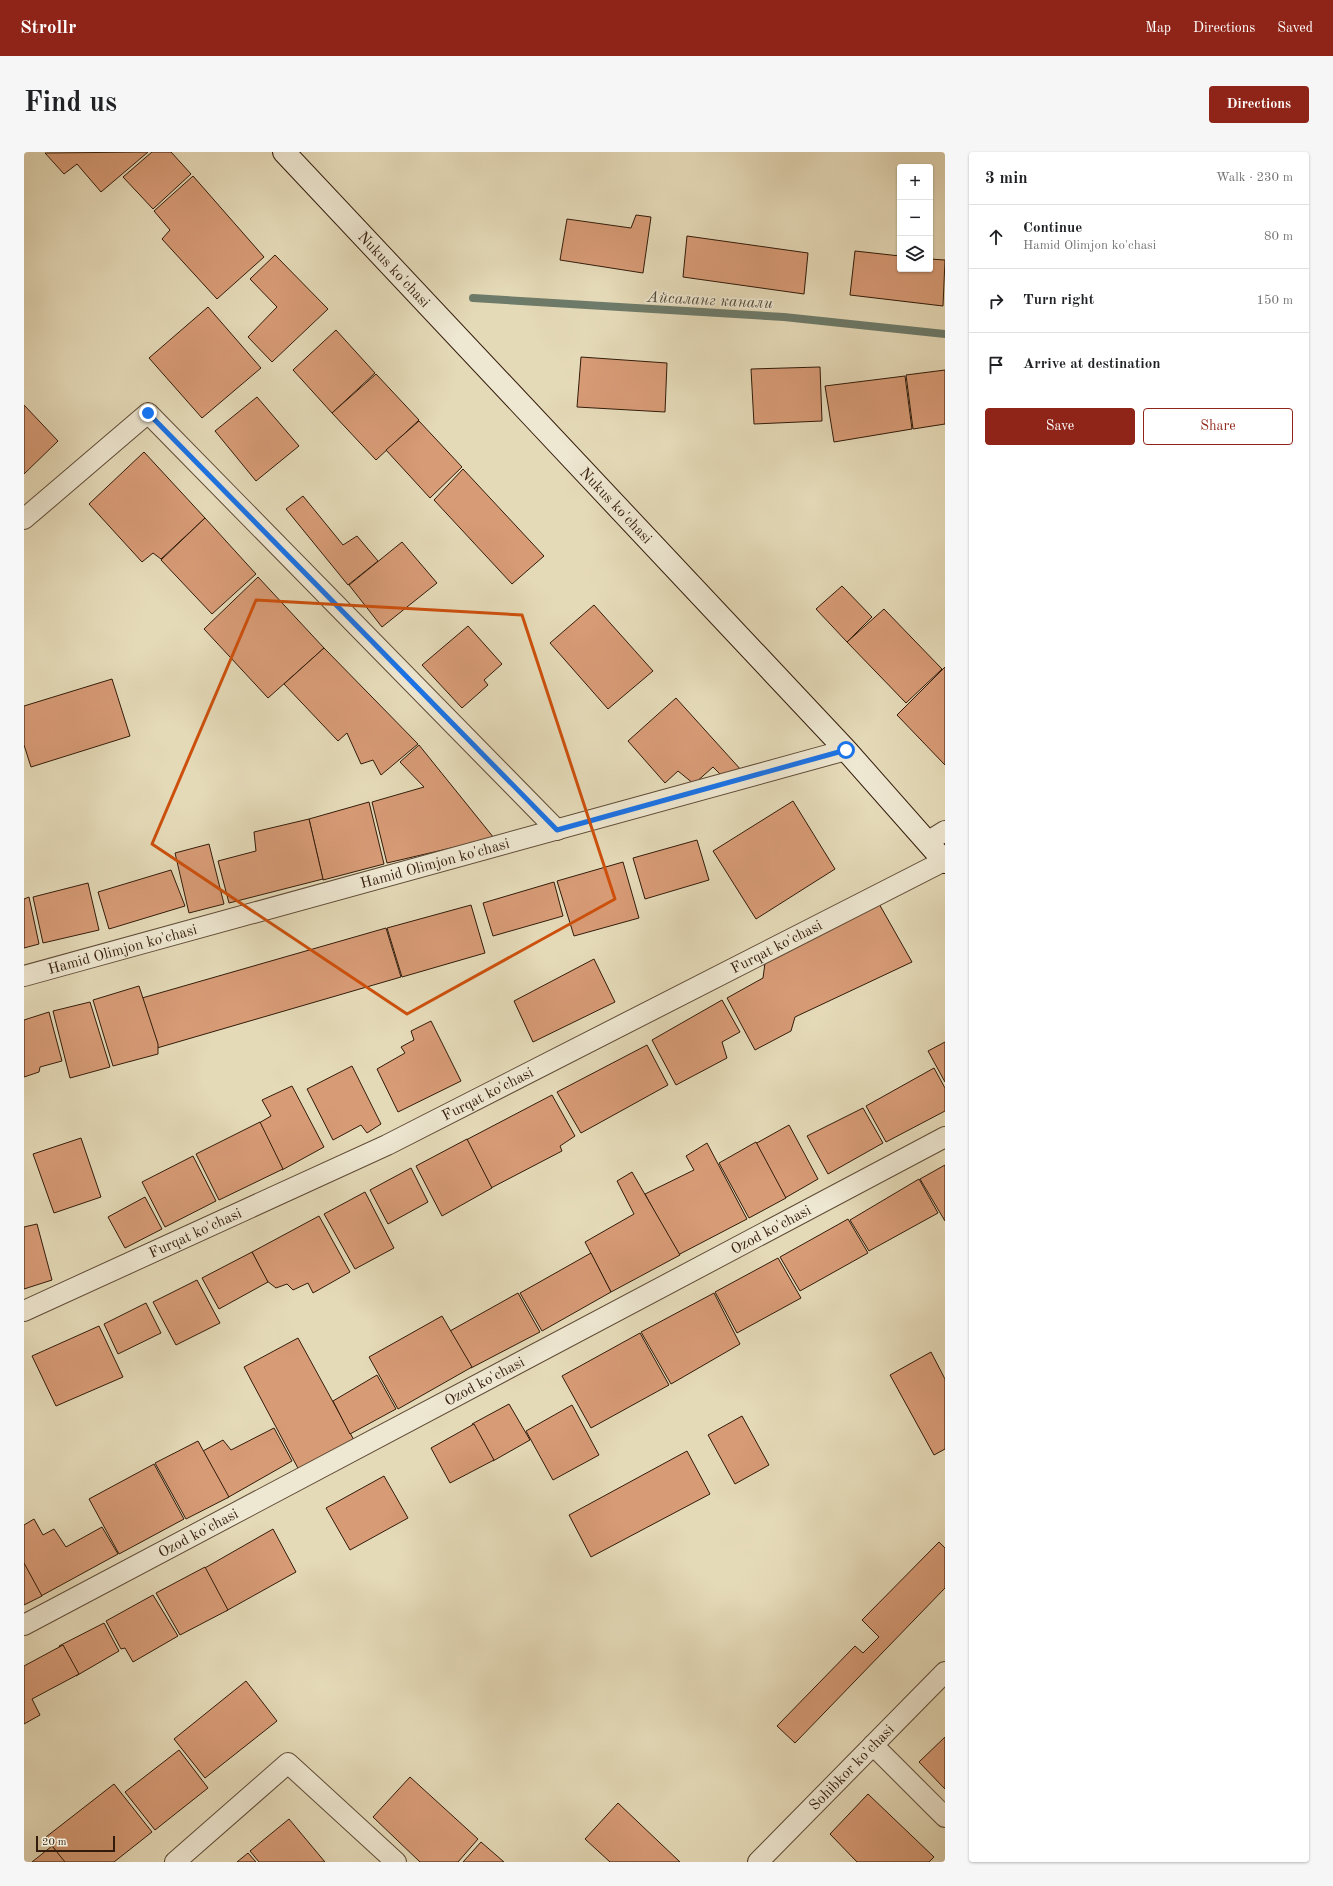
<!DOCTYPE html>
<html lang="en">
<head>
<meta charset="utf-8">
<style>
	:root { --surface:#fff; --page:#f6f6f6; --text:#202124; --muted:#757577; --line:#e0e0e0; --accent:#8f2418 }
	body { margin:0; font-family:"Old Standard TT",serif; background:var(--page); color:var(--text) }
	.controls { position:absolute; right:12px; top:12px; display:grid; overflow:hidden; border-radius:4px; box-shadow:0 1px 3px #0004 }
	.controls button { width:36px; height:36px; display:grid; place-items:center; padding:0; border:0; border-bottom:1px solid var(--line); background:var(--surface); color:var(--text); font:20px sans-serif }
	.scale { position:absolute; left:12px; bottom:10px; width:79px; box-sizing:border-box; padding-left:4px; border:2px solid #321b0a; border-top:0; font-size:11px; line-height:14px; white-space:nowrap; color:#321b0a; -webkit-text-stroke:3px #eee7d1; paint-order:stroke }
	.stop { position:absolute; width:12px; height:12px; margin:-9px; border:3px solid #1a73e8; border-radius:50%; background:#fff }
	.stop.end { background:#1a73e8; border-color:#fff; box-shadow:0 1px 4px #0008 }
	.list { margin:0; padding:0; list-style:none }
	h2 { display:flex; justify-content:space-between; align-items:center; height:52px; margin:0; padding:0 16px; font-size:17px }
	h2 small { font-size:13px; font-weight:400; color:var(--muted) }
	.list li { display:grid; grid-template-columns:26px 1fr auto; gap:12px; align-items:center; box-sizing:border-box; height:64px; padding:0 16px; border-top:1px solid var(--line) }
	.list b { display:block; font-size:15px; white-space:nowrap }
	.list p { margin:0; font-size:13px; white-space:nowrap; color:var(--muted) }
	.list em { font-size:13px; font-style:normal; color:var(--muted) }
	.actions { display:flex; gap:8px; padding:12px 16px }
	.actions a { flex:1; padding:9px 0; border:1px solid var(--accent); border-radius:4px; text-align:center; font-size:14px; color:var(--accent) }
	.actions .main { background:var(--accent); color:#fff }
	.icon { flex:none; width:22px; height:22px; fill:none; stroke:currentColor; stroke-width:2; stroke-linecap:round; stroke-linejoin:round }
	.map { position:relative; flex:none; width:921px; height:1710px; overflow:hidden; border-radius:4px }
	header { display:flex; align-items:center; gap:24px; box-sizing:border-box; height:56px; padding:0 20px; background:var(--accent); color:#fff }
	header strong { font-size:19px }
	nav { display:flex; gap:22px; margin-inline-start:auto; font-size:14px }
	.intro { display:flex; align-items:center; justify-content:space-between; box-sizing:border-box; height:96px; padding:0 24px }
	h1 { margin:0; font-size:28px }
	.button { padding:10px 18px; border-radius:4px; background:var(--accent); color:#fff; font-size:14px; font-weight:700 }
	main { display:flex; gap:24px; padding:0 24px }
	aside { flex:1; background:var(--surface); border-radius:4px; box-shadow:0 1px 3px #0004 }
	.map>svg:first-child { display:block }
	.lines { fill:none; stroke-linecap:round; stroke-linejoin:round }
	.stream { stroke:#6e7b6a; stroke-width:8 }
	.building { fill:#d79b76; stroke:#321b0a }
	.minor-casing { stroke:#5f4b36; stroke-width:22 }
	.secondary-casing { stroke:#321b0a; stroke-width:24 }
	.minor { stroke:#eee7d1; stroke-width:20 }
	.secondary { stroke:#eee7d1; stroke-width:22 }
	.route { stroke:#1a73e8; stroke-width:5 }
	.marked { fill:none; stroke:#cd500c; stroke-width:3; stroke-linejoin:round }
	.labels { text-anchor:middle; stroke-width:3.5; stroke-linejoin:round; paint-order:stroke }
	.street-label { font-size:15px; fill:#321b0a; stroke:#eee7d1 }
	.water-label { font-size:16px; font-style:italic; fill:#504b3a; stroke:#eee7d1 }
</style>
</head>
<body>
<header>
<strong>Strollr</strong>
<nav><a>Map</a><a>Directions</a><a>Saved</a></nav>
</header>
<div class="intro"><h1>Find us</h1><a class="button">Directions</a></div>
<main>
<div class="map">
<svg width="921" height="1710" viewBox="0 0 921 1710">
	<rect width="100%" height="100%" fill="#e5dab8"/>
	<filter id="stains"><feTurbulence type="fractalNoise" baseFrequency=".005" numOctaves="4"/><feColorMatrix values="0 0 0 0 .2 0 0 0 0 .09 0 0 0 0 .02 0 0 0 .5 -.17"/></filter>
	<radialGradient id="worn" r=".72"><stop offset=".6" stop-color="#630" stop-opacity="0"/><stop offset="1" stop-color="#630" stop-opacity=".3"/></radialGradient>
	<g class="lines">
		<path class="stream" d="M449,146L760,165L921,182"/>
	</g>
	<g class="building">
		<path d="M124,0L77,40L53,12L40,22L21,1Z"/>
		<path d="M128,0H147L167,22L129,57L99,25Z"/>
		<path d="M169,24L240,105L193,147L138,87L146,78L130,59Z"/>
		<path d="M612,63L627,65L619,121L536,108L543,67L607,76Z"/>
		<path d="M663,84L784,101L780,142L659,125Z"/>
		<path d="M831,99L876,104V117H906V107L921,108L919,154L826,143Z"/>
		<path d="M251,103L304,157L248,210L224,185L253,155L226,127Z"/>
		<path d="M184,155L237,216L178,266L125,206Z"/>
		<path d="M312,178L351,221L308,261L269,218Z"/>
		<path d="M557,205L643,211L641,260L553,255Z"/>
		<path d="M796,215L798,269L730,272L727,217Z"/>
		<path d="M921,218V272L889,277L882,223Z"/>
		<path d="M352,222L395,268L352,308L308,261Z"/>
		<path d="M881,224L888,277L810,290L801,234Z"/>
		<path d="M233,245L275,294L232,329L191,279Z"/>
		<path d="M0,253L34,289L0,322Z"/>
		<path d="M395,269L438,315L406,346L362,298Z"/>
		<path d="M120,300L181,366L137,407L129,401L118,410L65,352Z"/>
		<path d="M439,317L520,404L488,432L410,348Z"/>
		<path d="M279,344L319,393L333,384L354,409L324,433L262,357Z"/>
		<path d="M181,366L232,422L188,462L137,408Z"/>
		<path d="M378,390L413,431L358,475L325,433Z"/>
		<path d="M234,425L300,496L244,546L180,477Z"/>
		<path d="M818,434L848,465L823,490L792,457Z"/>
		<path d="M570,453L629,519L584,557L526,491Z"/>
		<path d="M860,457L918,517L882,551L823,490Z"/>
		<path d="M444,474L478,512L460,528L464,533L438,556L398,513Z"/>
		<path d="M300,496L394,592L357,623L349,608L337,612L323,581L314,589L260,532Z"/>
		<path d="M921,515V613L873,563Z"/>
		<path d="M88,527L106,584L7,615L0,593V554Z"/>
		<path d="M652,546L718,619L705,631L689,615L670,632L654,619L641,631L604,589Z"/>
		<path d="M395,593L470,686L363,711L348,650L400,635L376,610Z"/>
		<path d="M769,649L811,717L732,767L689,699Z"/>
		<path d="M345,650L360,712L299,728L285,667Z"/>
		<path d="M285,667L299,727L205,751L194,709L232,699L230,680Z"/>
		<path d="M673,688L685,728L621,747L609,706Z"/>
		<path d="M185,692L200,752L165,761L151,701Z"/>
		<path d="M599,710L615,766L550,784L533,729Z"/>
		<path d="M147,718L161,754L85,777L74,740Z"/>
		<path d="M530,730L539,764L469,784L459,751Z"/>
		<path d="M64,731L75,778L19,791L9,745Z"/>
		<path d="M5,745L15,792L0,796V747Z"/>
		<path d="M854,750L888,810L771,865L767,879L731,898L703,846L739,826L741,811Z"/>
		<path d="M447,753L461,801L378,825L363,776Z"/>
		<path d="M362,776L377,825L133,896L118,846Z"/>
		<path d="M570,807L591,850L509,890L490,849Z"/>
		<path d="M115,834L134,892V902L89,914L69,848Z"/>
		<path d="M698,848L716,880L698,890L703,906L652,933L628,888Z"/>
		<path d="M66,850L86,915L46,926L29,859Z"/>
		<path d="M25,860L38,909L16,915L15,920L0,925V868Z"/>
		<path d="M407,869L437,929L374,960L353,917L381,901L377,895L390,888L387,879Z"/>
		<path d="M921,890V930L904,899Z"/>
		<path d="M623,893L644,933L557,981L533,940Z"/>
		<path d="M328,914L357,972L343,981L337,973L309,988L283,937Z"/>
		<path d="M910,916L921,936V959L862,990L842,954Z"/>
		<path d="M268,934L300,995L258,1018L235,971L247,964L238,948Z"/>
		<path d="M528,943L551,984L536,994L538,999L467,1036L442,988Z"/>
		<path d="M839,956L859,991L804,1022L783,984Z"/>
		<path d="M236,970L259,1017L195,1048L172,1002Z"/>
		<path d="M765,973L794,1027L761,1046L731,992Z"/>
		<path d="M57,986L77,1045L30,1061L9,1002Z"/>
		<path d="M443,987L468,1036L418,1064L392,1014Z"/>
		<path d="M732,990L762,1046L725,1066L695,1011Z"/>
		<path d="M683,991L723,1067L654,1103L621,1042L670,1018L662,1004Z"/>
		<path d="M169,1004L192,1049L141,1075L118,1030Z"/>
		<path d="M921,1013V1069L896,1027Z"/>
		<path d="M387,1016L404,1050L364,1072L346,1038Z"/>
		<path d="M608,1020L656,1103L587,1140L561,1090L610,1062L593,1029Z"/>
		<path d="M895,1027L914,1061L845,1099L826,1068Z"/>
		<path d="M341,1040L370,1096L331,1117L300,1062Z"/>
		<path d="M121,1045L138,1077L101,1096L84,1065Z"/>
		<path d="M295,1064L326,1120L289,1141L284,1131L269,1138L263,1132L252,1136L243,1129L228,1100Z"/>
		<path d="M824,1067L844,1101L776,1139L756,1105Z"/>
		<path d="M13,1072L28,1128L0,1137V1075Z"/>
		<path d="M228,1100L244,1130L195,1157L178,1126Z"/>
		<path d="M567,1101L587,1140L518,1179L496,1141Z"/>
		<path d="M754,1106L777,1146L713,1181L691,1140Z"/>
		<path d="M173,1128L196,1171L152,1193L129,1150Z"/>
		<path d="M494,1141L516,1180L447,1216L426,1179Z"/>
		<path d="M690,1141L716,1192L647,1232L617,1180Z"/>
		<path d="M122,1151L137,1181L94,1202L80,1172Z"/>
		<path d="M418,1164L448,1215L374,1257L345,1205Z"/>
		<path d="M75,1174L99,1225L32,1254L8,1204Z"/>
		<path d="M616,1181L645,1233L567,1276L538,1224Z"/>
		<path d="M274,1186L331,1290L276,1320L220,1215Z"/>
		<path d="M907,1200L921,1227V1297L910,1303L866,1223Z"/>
		<path d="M353,1223L372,1257L326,1282L309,1249Z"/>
		<path d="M485,1252L506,1288L469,1309L448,1272Z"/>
		<path d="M548,1253L575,1303L529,1328L502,1279Z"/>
		<path d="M718,1264L745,1313L711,1332L684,1283Z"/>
		<path d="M450,1272L470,1308L426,1331L407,1296Z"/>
		<path d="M250,1276L268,1309L203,1346L179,1299L199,1288L207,1298Z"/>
		<path d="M174,1289L205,1345L162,1367L131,1311Z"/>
		<path d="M663,1299L686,1342L567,1405L545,1363Z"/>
		<path d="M130,1312L160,1367L95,1402L65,1347Z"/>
		<path d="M360,1324L384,1366L326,1398L302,1356Z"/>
		<path d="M10,1367L19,1383L30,1377L42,1395L78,1375L94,1402L17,1444L0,1413V1373Z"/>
		<path d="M249,1377L272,1420L202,1459L179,1417Z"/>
		<path d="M915,1390L921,1396V1436L771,1591L753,1574L831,1494L839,1501L855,1485L838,1468Z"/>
		<path d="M0,1411L18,1444L0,1453Z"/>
		<path d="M181,1415L204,1458L156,1483L132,1441Z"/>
		<path d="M129,1443L154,1484L109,1510L101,1496L97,1497L82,1469Z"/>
		<path d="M80,1471L95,1499L52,1524L35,1494Z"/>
		<path d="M39,1493L55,1522L8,1547L16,1563L0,1572V1514Z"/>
		<path d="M222,1529L253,1569L181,1626L150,1587Z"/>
		<path d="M921,1585V1637L895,1610Z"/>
		<path d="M155,1598L184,1636L131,1678L101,1640Z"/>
		<path d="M386,1625L454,1687L434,1710H396L349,1665Z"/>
		<path d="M90,1632L128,1680L90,1710H40L22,1685Z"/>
		<path d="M844,1642L910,1705L905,1710H833L806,1682Z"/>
		<path d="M594,1651L656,1710H586L561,1687Z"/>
		<path d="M265,1667L301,1710H235L226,1699Z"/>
		<path d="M457,1690L480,1710H439Z"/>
		<path d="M28,1694L41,1710H8Z"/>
		<path d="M224,1701L232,1710H213Z"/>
	</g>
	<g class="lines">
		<g class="minor-casing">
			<g id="minor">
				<path d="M0,367L124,261L533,678"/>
				<path d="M903,690L921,679"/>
				<path id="s1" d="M0,824L822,598"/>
				<path id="s2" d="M0,1159L363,993L920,709"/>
				<path id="s3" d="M0,1473L921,985"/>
				<path d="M849,1593L921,1665"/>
				<path d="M151,1710L264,1611L372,1710"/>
				<path id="s4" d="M734,1710L921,1520"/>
			</g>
		</g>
		<g class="secondary-casing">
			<g id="secondary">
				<path id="s5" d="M260,0L822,598L921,710"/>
			</g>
		</g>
		<use href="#minor" class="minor"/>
		<use href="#secondary" class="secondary"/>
	</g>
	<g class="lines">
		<path class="route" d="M124,261L533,678L822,598"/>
	</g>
	<path class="marked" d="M232,448L498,463L591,747L383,862L128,692Z"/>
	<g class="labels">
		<g class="street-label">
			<text dy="5" stroke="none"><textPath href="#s5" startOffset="161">Nukus ko'chasi</textPath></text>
			<text dy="5" stroke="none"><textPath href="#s5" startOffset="485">Nukus ko'chasi</textPath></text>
			<text dy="5" stroke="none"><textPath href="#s1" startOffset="426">Hamid Olimjon ko'chasi</textPath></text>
			<text dy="5" stroke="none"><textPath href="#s2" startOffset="836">Furqat ko'chasi</textPath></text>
			<text dy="5" stroke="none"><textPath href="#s1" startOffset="102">Hamid Olimjon ko'chasi</textPath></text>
			<text dy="5" stroke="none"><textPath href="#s2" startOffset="512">Furqat ko'chasi</textPath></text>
			<text dy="5" stroke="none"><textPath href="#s3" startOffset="845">Ozod ko'chasi</textPath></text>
			<text dy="5" stroke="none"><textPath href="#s2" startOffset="188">Furqat ko'chasi</textPath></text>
			<text dy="5" stroke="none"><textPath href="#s3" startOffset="521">Ozod ko'chasi</textPath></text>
			<text dy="5" stroke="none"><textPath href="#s3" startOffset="197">Ozod ko'chasi</textPath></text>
			<text dy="5" stroke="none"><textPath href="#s4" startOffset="133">Sohibkor ko'chasi</textPath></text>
		</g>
		<g class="water-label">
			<text transform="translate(686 147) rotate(3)" y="6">Айсаланг канали</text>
		</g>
	</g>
	<rect width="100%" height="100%" filter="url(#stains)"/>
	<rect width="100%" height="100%" fill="url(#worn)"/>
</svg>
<div class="controls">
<button>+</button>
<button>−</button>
<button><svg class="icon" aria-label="layers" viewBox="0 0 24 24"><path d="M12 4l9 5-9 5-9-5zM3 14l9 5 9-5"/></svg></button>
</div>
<div class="scale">20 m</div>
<div class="stop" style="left:822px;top:598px"></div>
<div class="stop end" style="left:124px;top:261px"></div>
</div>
<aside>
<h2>3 min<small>Walk · 230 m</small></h2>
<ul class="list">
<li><svg class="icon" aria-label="ahead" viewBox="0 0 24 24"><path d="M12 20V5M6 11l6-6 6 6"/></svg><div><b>Continue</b><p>Hamid Olimjon ko'chasi</p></div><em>80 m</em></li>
<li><svg class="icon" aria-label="right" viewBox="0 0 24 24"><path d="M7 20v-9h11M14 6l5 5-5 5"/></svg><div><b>Turn right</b></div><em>150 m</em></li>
<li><svg class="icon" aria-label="arrive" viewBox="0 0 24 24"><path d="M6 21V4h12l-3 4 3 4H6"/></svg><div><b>Arrive at destination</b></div></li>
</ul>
<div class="actions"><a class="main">Save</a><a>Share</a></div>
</aside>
</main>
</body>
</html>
